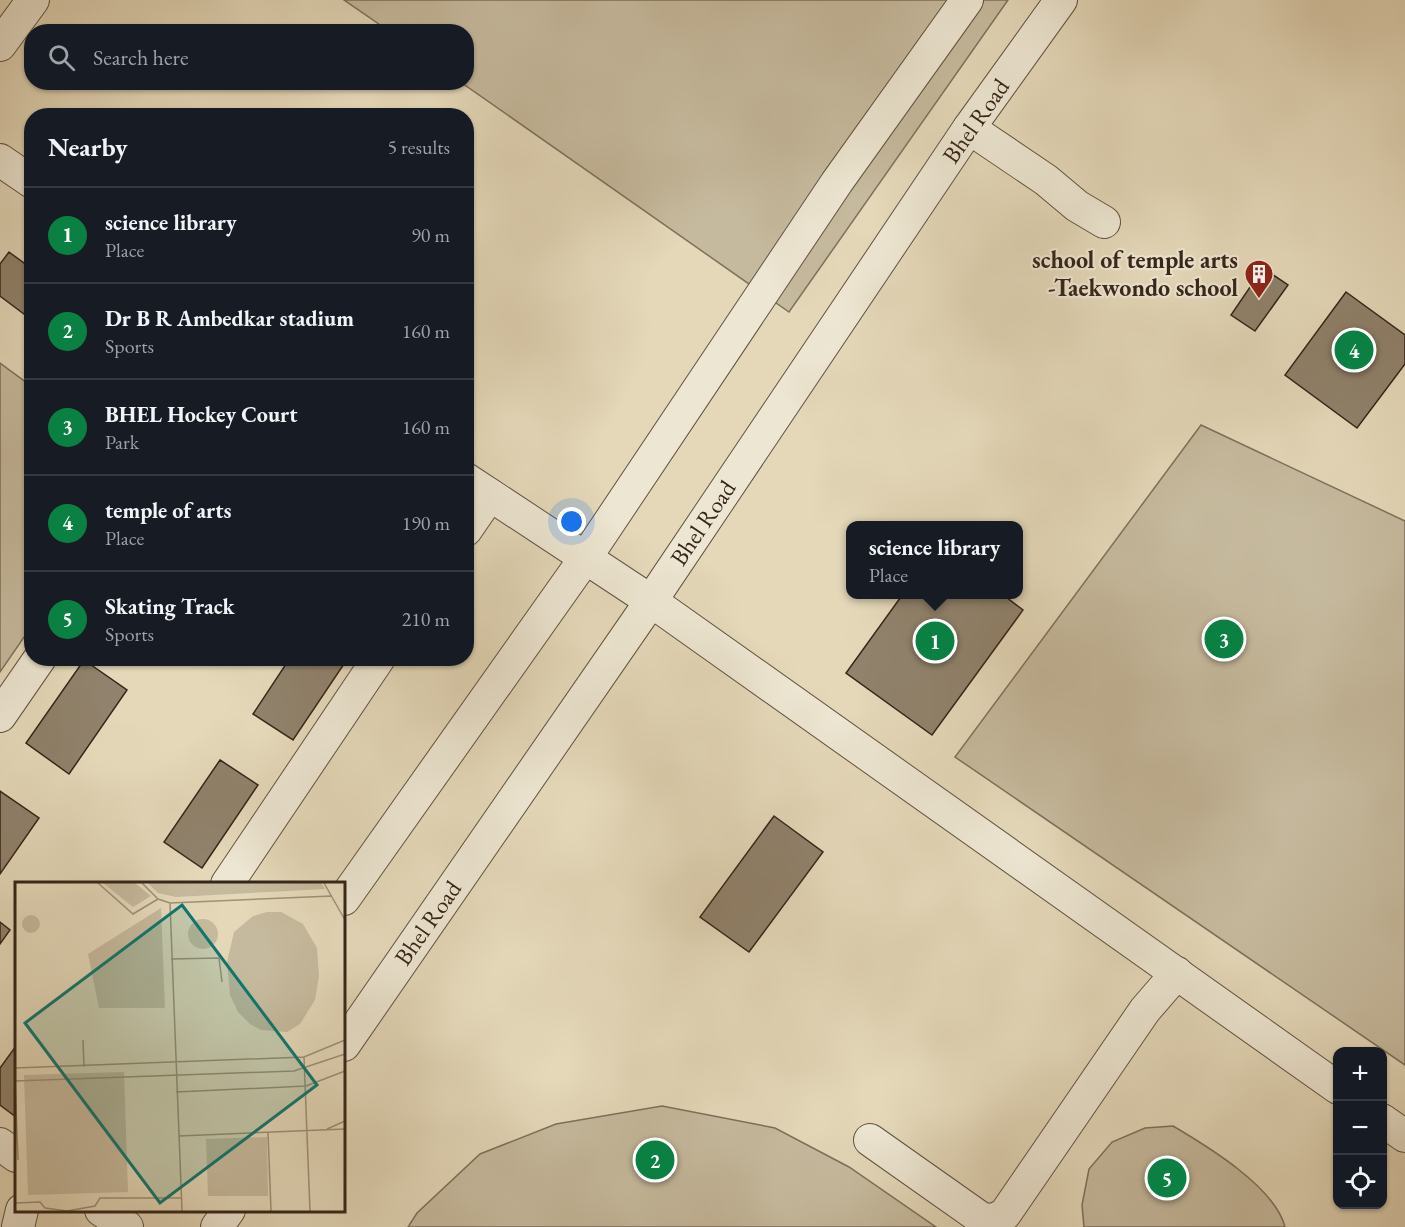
<!DOCTYPE html>
<html lang="en">
<head>
<meta charset="utf-8">
<style>
	:root { --surface:#171b24; --page:#242831; --text:#f1f3f6; --muted:#9ea1a6; --line:#363941; --accent:#0b8043 }
	body { margin:0; font-family:"EB Garamond",serif; background:var(--page); color:var(--text) }
	.controls { position:absolute; right:18px; bottom:18px; display:grid; overflow:hidden; border-radius:12px; box-shadow:0 2px 4px #0004 }
	.controls button { width:54px; height:54px; display:grid; place-items:center; padding:0; border:0; border-bottom:2px solid var(--line); background:var(--surface); color:var(--text); font:30px sans-serif }
	.you { position:absolute; left:572px; top:522px; width:21px; height:21px; margin:-15px; border:4px solid #fff; border-radius:50%; background:#1a73e8; box-shadow:0 0 0 9px #1a73e833 }
	.badge { display:grid; place-items:center; width:39px; height:39px; border-radius:50%; background:var(--accent); color:#fff; font-size:20px; font-weight:700 }
	.pin { position:absolute; translate:-50% -50%; border:3px solid #fff; box-shadow:0 2px 6px #0006 }
	.popup { position:absolute; left:846px; top:521px; width:177px; height:78px; box-sizing:border-box; display:grid; place-content:center; border-radius:12px; background:var(--surface); filter:drop-shadow(0 2px 4px #0005); font-size:20px; white-space:nowrap; color:var(--muted) }
	.popup b { font-size:22px; color:var(--text) }
	.popup::after { content:''; position:absolute; left:50%; top:100%; margin-left:-12px; border:12px solid transparent; border-top-color:var(--surface) }
	.list { margin:0; padding:0; list-style:none }
	h2 { display:flex; justify-content:space-between; align-items:center; height:78px; margin:0; padding:0 24px; font-size:26px }
	h2 small { font-size:20px; font-weight:400; color:var(--muted) }
	.list li { display:grid; grid-template-columns:39px 1fr auto; gap:18px; align-items:center; box-sizing:border-box; height:96px; padding:0 24px; border-top:2px solid var(--line) }
	.list b { display:block; font-size:22px; white-space:nowrap }
	.list p { margin:0; font-size:20px; white-space:nowrap; color:var(--muted) }
	.list em { font-size:20px; font-style:normal; color:var(--muted) }
	.icon { flex:none; width:33px; height:33px; fill:none; stroke:currentColor; stroke-width:2; stroke-linecap:round; stroke-linejoin:round }
	.map { position:relative; flex:none; width:1405px; height:1227px; overflow:hidden }
	.search { position:absolute; background:var(--surface); box-shadow:0 2px 4px #0004; left:24px; top:24px; width:450px; height:66px; display:flex; align-items:center; gap:15px; box-sizing:border-box; padding:0 21px; border-radius:24px; color:var(--muted); font-size:22px }
	.panel { position:absolute; background:var(--surface); box-shadow:0 2px 4px #0004; left:24px; top:108px; width:450px; height:558px; border-radius:24px }
	.map>svg:first-child { display:block }
	.green { fill:#c6ba9e; stroke:#7e705c; stroke-width:1.5 }
	.building { fill:#90826c; stroke:#362519; stroke-width:1.5 }
	.lines { fill:none; stroke-linecap:round; stroke-linejoin:round }
	.minor-casing { stroke:#625241; stroke-width:34 }
	.minor { stroke:#ede6d2; stroke-width:32 }
	.labels { text-anchor:middle; stroke-width:4.5; stroke-linejoin:round; paint-order:stroke }
	.street-label { font-size:24px; fill:#362519; stroke:#ede6d2 }
	.poi-label { font-size:24px; font-weight:bold; fill:#362519; stroke:#ede6d2; text-anchor:end }
	.inset-road { fill:none; stroke:#9e9079; stroke-width:1.5 }
	.view { fill:#0f766e; fill-opacity:0.15; stroke:#0f766e; stroke-width:3 }
	.inset-edge { fill:none; stroke:#362519; stroke-width:3 }
</style>
</head>
<body>
<div class="map">
<svg width="1405" height="1227" viewBox="0 0 1405 1227">
	<rect width="100%" height="100%" fill="#e4d8b9"/>
	<filter id="stains"><feTurbulence type="fractalNoise" baseFrequency=".00333" numOctaves="4"/><feColorMatrix values="0 0 0 0 .2 0 0 0 0 .09 0 0 0 0 .02 0 0 0 .5 -.17"/></filter>
	<radialGradient id="worn" r=".72"><stop offset=".6" stop-color="#630" stop-opacity="0"/><stop offset="1" stop-color="#630" stop-opacity=".3"/></radialGradient>
	<g class="green">
		<path d="M344,0H1008L789,312L462,83L466,82V32L389,31Z"/>
		<path d="M0,363L31,386V627L0,672Z"/>
		<path d="M1201,425L1405,521V1065L955,757Z"/>
		<path d="M662,1106L775,1128L849,1167L936,1227H408L417,1213L480,1154L556,1124Z"/>
		<path d="M1173,1126C1207,1146 1275,1187 1285,1227H1084L1082,1205L1089,1169L1112,1142L1145,1128Z"/>
	</g>
	<g class="building">
		<path d="M9,252L32,269V320L0,296V264Z"/>
		<path d="M1263,268L1288,285L1255,331L1231,315Z"/>
		<path d="M1346,292L1405,335V364L1357,428L1285,375Z"/>
		<path d="M903,594H1002L1023,610L932,735L846,673Z"/>
		<path d="M290,658H348L293,740L253,714Z"/>
		<path d="M84,660L127,690L69,774L26,743Z"/>
		<path d="M220,760L258,785L202,868L164,842Z"/>
		<path d="M0,791L39,818L0,874Z"/>
		<path d="M774,816L823,852L749,952L700,917Z"/>
		<path d="M0,922L10,930L0,944Z"/>
		<path d="M16,1046V1117L0,1105V1068Z"/>
	</g>
	<g class="lines">
		<g class="minor-casing">
			<g id="minor">
				<path d="M0,45L33,0"/>
				<path d="M969,128L1046,180L1077,206L1104,222"/>
				<path d="M0,160L32,182"/>
				<path d="M466,479L651,601L1338,1088"/>
				<path d="M466,530L490,495"/>
				<path d="M0,716L40,658"/>
				<path d="M227,884L379,658"/>
				<path d="M344,899L586,557L837,182L967,0"/>
				<path d="M344,1045L651,601L969,128L1061,0"/>
				<path d="M1382,1120L1405,1136"/>
				<path d="M870,1140L982,1219L994,1220L1005,1214L1145,1010L1177,973"/>
				<path d="M0,1144L16,1156"/>
				<path d="M101,1210L127,1227"/>
				<path d="M18,1227L22,1210"/>
				<path d="M217,1227L229,1210"/>
			</g>
		</g>
		<use href="#minor" class="minor"/>
	</g>
	<defs>
		<g id="building-pin" transform="scale(1.5)"><path d="M0 17L-7.5 6A9.5 9.5 0 1 1 7.5 6Z" fill="#8f2418" stroke="#ede6d2"/><path d="M-4-6H4V6H1V3H-1V6H-4ZM-2.5-4.3h1.7v1.8h-1.7ZM.8-4.3h1.7v1.8H.8ZM-2.5-1h1.7V.8h-1.7ZM.8-1h1.7V.8H.8Z" fill="#fff"/></g>
	</defs>
	<g fill-rule="evenodd">
		<use href="#building-pin" x="1259" y="274"/>
	</g>
	<g class="labels">
		<g class="street-label">
			<text transform="translate(976 121) rotate(-55)" y="8">Bhel Road</text>
			<text transform="translate(703 523) rotate(-56)" y="8">Bhel Road</text>
			<text transform="translate(428 923) rotate(-55)" y="8">Bhel Road</text>
		</g>
		<g class="poi-label">
			<text x="1238" y="268">school of temple arts<tspan x="1238" dy="28">-Taekwondo school</tspan></text>
		</g>
	</g>
	<g transform="translate(15 882)">
		<rect width="330" height="330" fill="#e4d8b9"/>
		<path d="M88,1H120L136,14L118,25ZM133,1H306L310,7L161,15L143,11ZM146,26L150,126H84L73,72ZM252,30H266L288,42L302,66L304,94L300,118L285,142L272,150L246,148L235,142L223,130L215,113L212,80L219,50L238,34ZM7 42a9 9 0 1 1 18 0a9 9 0 1 1-18 0ZM173 52a15 15 0 1 1 30 0a15 15 0 1 1-30 0ZM109,190L113,310L13,313L9,193ZM252,255L253,314H193L191,257Z" fill="#c6ba9e"/>
		<path class="inset-road" d="M83,1L118,32L143,17M127,1L143,17L155,21L317,14M309,1L330,38M155,21L167,329M156,77L204,76L207,100M68,158L69,185M289,175L295,329M0,186L289,175L330,158M0,199L279,189L330,172M0,199L3,278M161,210L291,204L330,189M312,247L330,239M253,251L256,329M164,254L330,247M0,321L25,320L30,326L52,329L80,324L85,316H166"/>
		<path class="view" d="M167,23L302,203L145,321L10,141Z"/>
		<rect width="330" height="330" class="inset-edge"/>
	</g>
	<rect width="100%" height="100%" filter="url(#stains)"/>
	<rect width="100%" height="100%" fill="url(#worn)"/>
</svg>
<div class="controls">
<button>+</button>
<button>−</button>
<button><svg class="icon" aria-label="locate" viewBox="0 0 24 24"><circle cx="12" cy="12" r="6"/><path d="M12 2v4M12 18v4M2 12h4M18 12h4"/></svg></button>
</div>
<div class="you"></div>
<div class="pin badge" style="left:935px;top:641px">1</div>
<div class="popup"><b>science library</b>Place</div>
<div class="pin badge" style="left:655px;top:1160px">2</div>
<div class="pin badge" style="left:1224px;top:639px">3</div>
<div class="pin badge" style="left:1354px;top:350px">4</div>
<div class="pin badge" style="left:1167px;top:1178px">5</div>
<div class="search"><svg class="icon" aria-label="search" viewBox="0 0 24 24"><circle cx="10" cy="10" r="6"/><path d="M15 15l6 6"/></svg>Search here</div>
<section class="panel">
<h2>Nearby<small>5 results</small></h2>
<ul class="list">
<li><span class="badge">1</span><div><b>science library</b><p>Place</p></div><em>90 m</em></li>
<li><span class="badge">2</span><div><b>Dr B R Ambedkar stadium</b><p>Sports</p></div><em>160 m</em></li>
<li><span class="badge">3</span><div><b>BHEL Hockey Court</b><p>Park</p></div><em>160 m</em></li>
<li><span class="badge">4</span><div><b>temple of arts</b><p>Place</p></div><em>190 m</em></li>
<li><span class="badge">5</span><div><b>Skating Track</b><p>Sports</p></div><em>210 m</em></li>
</ul>
</section>
</div>
</body>
</html>
